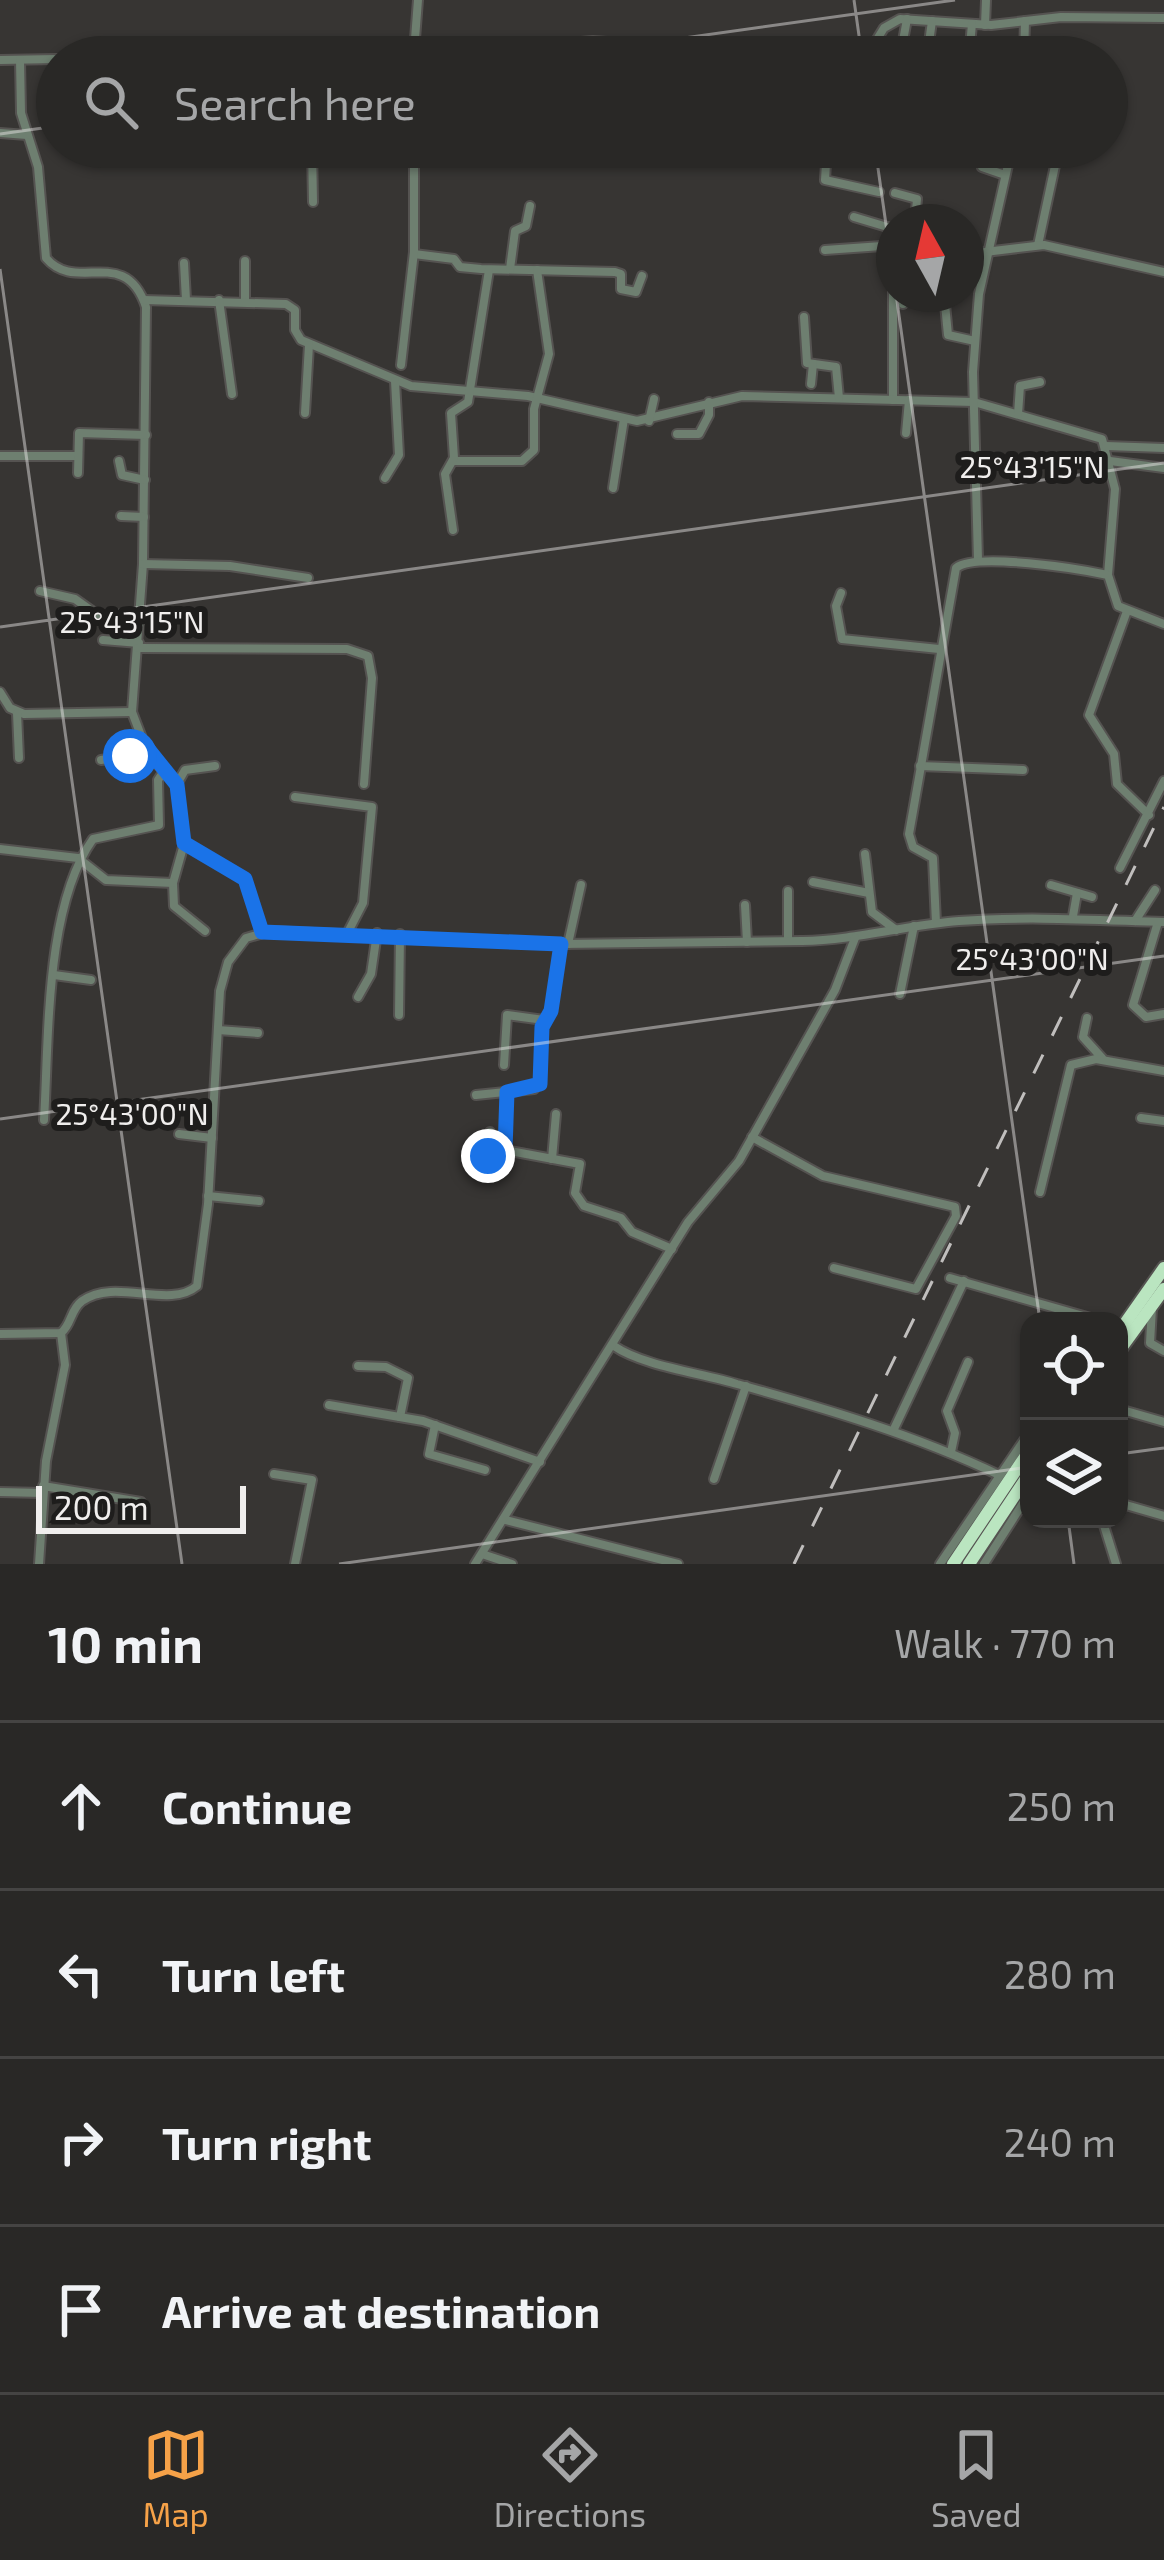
<!DOCTYPE html>
<html lang="en">
<head>
<meta charset="utf-8">
<style>
	:root { --surface:#292826; --page:#31302e; --text:#f1f3f6; --muted:#a5a6a7; --line:#454443; --accent:#f6a248 }
	body { margin:0; font-family:"Exo 2",sans-serif; background:var(--page); color:var(--text) }
	.controls { position:absolute; right:36px; bottom:36px; display:grid; overflow:hidden; border-radius:24px; box-shadow:0 3px 9px #0004 }
	.controls button { width:108px; height:108px; display:grid; place-items:center; padding:0; border:0; border-bottom:3px solid var(--line); background:var(--surface); color:var(--text); font:60px sans-serif }
	.compass { position:absolute; left:876px; top:204px; width:108px; height:108px; border-radius:50%; background:var(--surface); box-shadow:0 3px 9px #0004; rotate:352deg }
	.scale { position:absolute; left:36px; bottom:30px; width:210px; box-sizing:border-box; padding-left:12px; border:6px solid #f0eeed; border-top:0; font-size:33px; line-height:42px; white-space:nowrap; color:#f0eeed; -webkit-text-stroke:9px #1e1d1c; paint-order:stroke }
	.stop { position:absolute; width:36px; height:36px; margin:-27px; border:9px solid #1a73e8; border-radius:50%; background:#fff }
	.stop.end { background:#1a73e8; border-color:#fff; box-shadow:0 3px 12px #0008 }
	.list { margin:0; padding:0; list-style:none }
	h2 { display:flex; justify-content:space-between; align-items:center; height:156px; margin:0; padding:0 48px; font-size:51px }
	h2 small { font-size:39px; font-weight:400; color:var(--muted) }
	.list li { display:grid; grid-template-columns:78px 1fr auto; gap:36px; align-items:center; box-sizing:border-box; height:168px; padding:0 48px; border-top:3px solid var(--line) }
	.list b { display:block; font-size:45px; white-space:nowrap }
	.list em { font-size:39px; font-style:normal; color:var(--muted) }
	.icon { flex:none; width:66px; height:66px; fill:none; stroke:currentColor; stroke-width:2; stroke-linecap:round; stroke-linejoin:round }
	.map { position:relative; flex:none; width:1164px; height:1564px; overflow:hidden }
	.search { position:absolute; background:var(--surface); box-shadow:0 3px 9px #0004; left:36px; right:36px; top:36px; height:132px; display:flex; align-items:center; gap:30px; box-sizing:border-box; padding:0 42px; border-radius:66px; color:var(--muted); font-size:45px }
	.sheet { height:828px; background:var(--surface) }
	nav { display:flex; justify-content:space-around; align-items:center; box-sizing:border-box; height:168px; border-top:3px solid var(--line); background:var(--surface); font-size:33px; color:var(--muted) }
	nav a { display:grid; justify-items:center; gap:6px }
	nav .on { color:var(--accent) }
	.map>svg:first-child { display:block }
	.lines { fill:none; stroke-linecap:round; stroke-linejoin:round }
	.minor-casing { stroke:#555351; stroke-width:12 }
	.highway-casing { stroke:#555351; stroke-width:16 }
	.minor { stroke:#6e7f70; stroke-width:8 }
	.highway { stroke:#bae5c0; stroke-width:12 }
	.rail { stroke:#c0bebd; stroke-width:3; stroke-dasharray:21 21; stroke-linecap:butt }
	.route { stroke:#1a73e8; stroke-width:15 }
	.ticks { fill:none; stroke:#f0eeed; stroke-width:3; stroke-opacity:0.45 }
	.ticks-label { font-size:30px; text-anchor:middle; fill:#f0eeed; stroke:#1e1d1c; stroke-width:12; stroke-linejoin:round; paint-order:stroke }
</style>
</head>
<body>
<div class="map">
<svg width="1164" height="1564" viewBox="0 0 1164 1564">
	<rect width="100%" height="100%" fill="#373533"/>
	<g class="lines">
		<g class="minor-casing">
			<g id="minor">
				<path d="M985,25L986,0"/>
				<path d="M414,52L418,0"/>
				<path d="M400,57L593,41L816,57"/>
				<path d="M866,57L884,28L900,19L991,25L1061,17L1164,18"/>
				<path d="M900,57L907,19"/>
				<path d="M927,57L932,21"/>
				<path d="M969,57L972,24"/>
				<path d="M1024,57L1025,21"/>
				<path d="M0,60L57,59"/>
				<path d="M20,60L21,113L38,167L46,258C76,294 125,244 146,307L143,564L132,712L148,754L177,785L184,843L246,879L262,932"/>
				<path d="M0,133L27,135"/>
				<path d="M312,147L313,202"/>
				<path d="M827,147L825,180L879,192"/>
				<path d="M984,147L982,167L1005,175"/>
				<path d="M895,193L917,199L915,222"/>
				<path d="M854,217L894,229"/>
				<path d="M1038,245L1059,147"/>
				<path d="M825,250L882,246L893,250"/>
				<path d="M893,250V400"/>
				<path d="M985,252L1044,245L1164,272"/>
				<path d="M414,254L454,259L460,267L481,269L615,272L621,274V289L636,292L642,276"/>
				<path d="M966,259L983,262"/>
				<path d="M245,261V300"/>
				<path d="M184,263L186,300"/>
				<path d="M510,269L515,231L526,226L530,206"/>
				<path d="M944,294L948,335L975,341"/>
				<path d="M144,300L286,304L295,310V330L301,340L411,386L528,396L637,421L742,396L974,402L1102,439L1115,489L1108,575"/>
				<path d="M219,300L232,394"/>
				<path d="M903,304V294"/>
				<path d="M804,317L807,363L836,367L839,398"/>
				<path d="M401,365L414,252V147"/>
				<path d="M811,384L813,364"/>
				<path d="M305,413L309,345"/>
				<path d="M1018,414L1020,386L1040,382"/>
				<path d="M649,421L654,399"/>
				<path d="M906,433L909,400"/>
				<path d="M677,434H699L709,415V402"/>
				<path d="M1106,446L1164,448"/>
				<path d="M0,456H78"/>
				<path d="M119,461L122,475L145,480"/>
				<path d="M453,461H522L534,450V409L549,354L537,270"/>
				<path d="M1110,461L1164,468"/>
				<path d="M78,473L79,433L146,435"/>
				<path d="M385,478L399,455L395,381"/>
				<path d="M613,488L624,419"/>
				<path d="M121,516L144,517"/>
				<path d="M453,530L445,474L454,458L451,413L468,402L489,270"/>
				<path d="M978,560L973,372L979,294L1012,147"/>
				<path d="M143,564L230,566L308,578"/>
				<path d="M40,591L75,599L106,621L177,618"/>
				<path d="M841,593L836,606L842,639L939,649"/>
				<path d="M1127,611L1089,715L1114,754L1117,784L1149,815"/>
				<path d="M103,640L139,643"/>
				<path d="M138,648L347,649L368,656L372,678L364,784"/>
				<path d="M0,692L10,708L24,714L132,712"/>
				<path d="M17,713L19,758"/>
				<path d="M101,760L133,755L140,739"/>
				<path d="M920,766L1023,770"/>
				<path d="M177,784L185,770L215,766"/>
				<path d="M295,797L372,807L363,903L348,932"/>
				<path d="M184,844L173,883L174,906L205,931"/>
				<path d="M0,849L78,858L106,880L173,883"/>
				<path d="M865,854L872,912L896,930"/>
				<path d="M1120,868L1164,781"/>
				<path d="M813,882L869,893"/>
				<path d="M1051,885L1092,897"/>
				<path d="M788,891V941"/>
				<path d="M745,905L747,942"/>
				<path d="M1073,916L1077,893"/>
				<path d="M1135,921L1155,890"/>
				<path d="M1158,922L1133,1005L1146,1017L1164,1014"/>
				<path d="M936,923L933,858L913,847L909,834L956,568C975,552 1080,569 1108,575L1118,606L1164,624"/>
				<path d="M568,944L581,885"/>
				<path d="M54,975L91,980"/>
				<path d="M900,994L914,926"/>
				<path d="M358,997L371,974L377,933"/>
				<path d="M399,1015L400,934"/>
				<path d="M1087,1018L1083,1037L1102,1058"/>
				<path d="M218,1030L258,1033"/>
				<path d="M504,1065L507,1015L544,1020"/>
				<path d="M507,1092L505,1150L580,1164L575,1193L584,1206L621,1218L632,1232L672,1249"/>
				<path d="M476,1095L534,1089L540,1083L542,1023L551,1011L561,944"/>
				<path d="M1141,1118L1164,1121"/>
				<path d="M44,1120C49,1038 45,906 93,839L159,825L158,780L164,771"/>
				<path d="M490,1132L489,1156L505,1150"/>
				<path d="M179,1134L212,1138"/>
				<path d="M752,1137L823,1176L955,1207L956,1216L916,1289L834,1268"/>
				<path d="M552,1159L556,1114"/>
				<path d="M1040,1192L1071,1065L1096,1059L1164,1071"/>
				<path d="M208,1196L259,1201"/>
				<path d="M950,1278L1101,1321"/>
				<path d="M1152,1308L1150,1343L1164,1351"/>
				<path d="M0,1334L61,1333C72,1324 70,1310 82,1301C116,1277 168,1310 197,1286L208,1204L220,991L228,962L246,938L270,931L561,944L802,941C856,940 906,925 959,921C1028,916 1095,920 1164,922"/>
				<path d="M614,1346C643,1366 701,1373 737,1384C827,1409 915,1435 999,1475"/>
				<path d="M358,1366L386,1367L408,1378L400,1417"/>
				<path d="M329,1405L423,1421L540,1462"/>
				<path d="M1119,1409L1164,1422"/>
				<path d="M435,1425L429,1454L485,1470"/>
				<path d="M893,1431L964,1281"/>
				<path d="M951,1452L955,1433L947,1411L968,1362"/>
				<path d="M274,1474L312,1480L295,1564"/>
				<path d="M714,1479L746,1386"/>
				<path d="M43,1486L141,1502"/>
				<path d="M0,1492L43,1493"/>
				<path d="M1119,1503L1164,1516"/>
				<path d="M1102,1519L1116,1564"/>
				<path d="M506,1520L678,1564"/>
				<path d="M482,1554L512,1564"/>
				<path d="M39,1564L46,1461L65,1365L61,1333"/>
				<path d="M475,1564L688,1222L739,1161L835,990L855,938"/>
				<path d="M940,1564L1029,1433"/>
				<path d="M984,1564L1029,1494"/>
			</g>
		</g>
		<g class="highway-casing">
			<g id="highway">
				<path d="M1119,1332L1164,1268"/>
				<path d="M1119,1351L1164,1289"/>
				<path d="M953,1564L1029,1451"/>
				<path d="M969,1564L1029,1474"/>
			</g>
		</g>
		<use href="#minor" class="minor"/>
		<use href="#highway" class="highway"/>
		<path class="rail" d="M794,1564L1164,807"/>
	</g>
	<g class="lines">
		<path class="route" d="M130,756L140,739L177,785L184,843L245,879L262,932L561,944L551,1011L542,1027L540,1084L507,1092L505,1150L488,1156"/>
	</g>
	<path class="ticks" d="M854,0L862,57M549,57L955,0M0,134L57,126M875,147L894,281M0,269L182,1564M896,294L1040,1321M0,627L1164,463M0,1119L1164,956M1119,1454L1164,1448M1068,1519L1074,1564M339,1564L1029,1467"/>
	<g class="ticks-label">
		<text x="1032" y="478">25°43'15"N</text>
		<text x="132" y="633">25°43'15"N</text>
		<text x="1032" y="970">25°43'00"N</text>
		<text x="132" y="1125">25°43'00"N</text>
	</g>
</svg>
<div class="controls">
<button><svg class="icon" aria-label="locate" viewBox="0 0 24 24"><circle cx="12" cy="12" r="6"/><path d="M12 2v4M12 18v4M2 12h4M18 12h4"/></svg></button>
<button><svg class="icon" aria-label="layers" viewBox="0 0 24 24"><path d="M12 4l9 5-9 5-9-5zM3 14l9 5 9-5"/></svg></button>
</div>
<svg class="compass" viewBox="-18 -18 36 36"><path d="M0-13l5 13h-10z" fill="#e53935"/><path d="M0 13l5-13h-10z" fill="#a5a6a7"/></svg>
<div class="scale">200 m</div>
<div class="stop" style="left:130px;top:756px"></div>
<div class="stop end" style="left:488px;top:1156px"></div>
<div class="search"><svg class="icon" aria-label="search" viewBox="0 0 24 24"><circle cx="10" cy="10" r="6"/><path d="M15 15l6 6"/></svg>Search here</div>
</div>
<section class="sheet">
<h2>10 min<small>Walk · 770 m</small></h2>
<ul class="list">
<li><svg class="icon" aria-label="ahead" viewBox="0 0 24 24"><path d="M12 20V5M6 11l6-6 6 6"/></svg><div><b>Continue</b></div><em>250 m</em></li>
<li><svg class="icon" aria-label="left" viewBox="0 0 24 24"><path d="M17 20v-9H6M10 6l-5 5 5 5"/></svg><div><b>Turn left</b></div><em>280 m</em></li>
<li><svg class="icon" aria-label="right" viewBox="0 0 24 24"><path d="M7 20v-9h11M14 6l5 5-5 5"/></svg><div><b>Turn right</b></div><em>240 m</em></li>
<li><svg class="icon" aria-label="arrive" viewBox="0 0 24 24"><path d="M6 21V4h12l-3 4 3 4H6"/></svg><div><b>Arrive at destination</b></div></li>
</ul>
</section>
<nav>
<a class="on"><svg class="icon" aria-label="map" viewBox="0 0 24 24"><path d="M3 6l6-2 6 2 6-2v14l-6 2-6-2-6 2zM9 4v14M15 6v14"/></svg>Map</a>
<a><svg class="icon" aria-label="directions" viewBox="0 0 24 24"><path d="M12 3l9 9-9 9-9-9zM9 14v-3h6M13 9l2 2-2 2"/></svg>Directions</a>
<a><svg class="icon" aria-label="saved" viewBox="0 0 24 24"><path d="M7 4h10v16l-5-4-5 4z"/></svg>Saved</a>
</nav>
</body>
</html>
